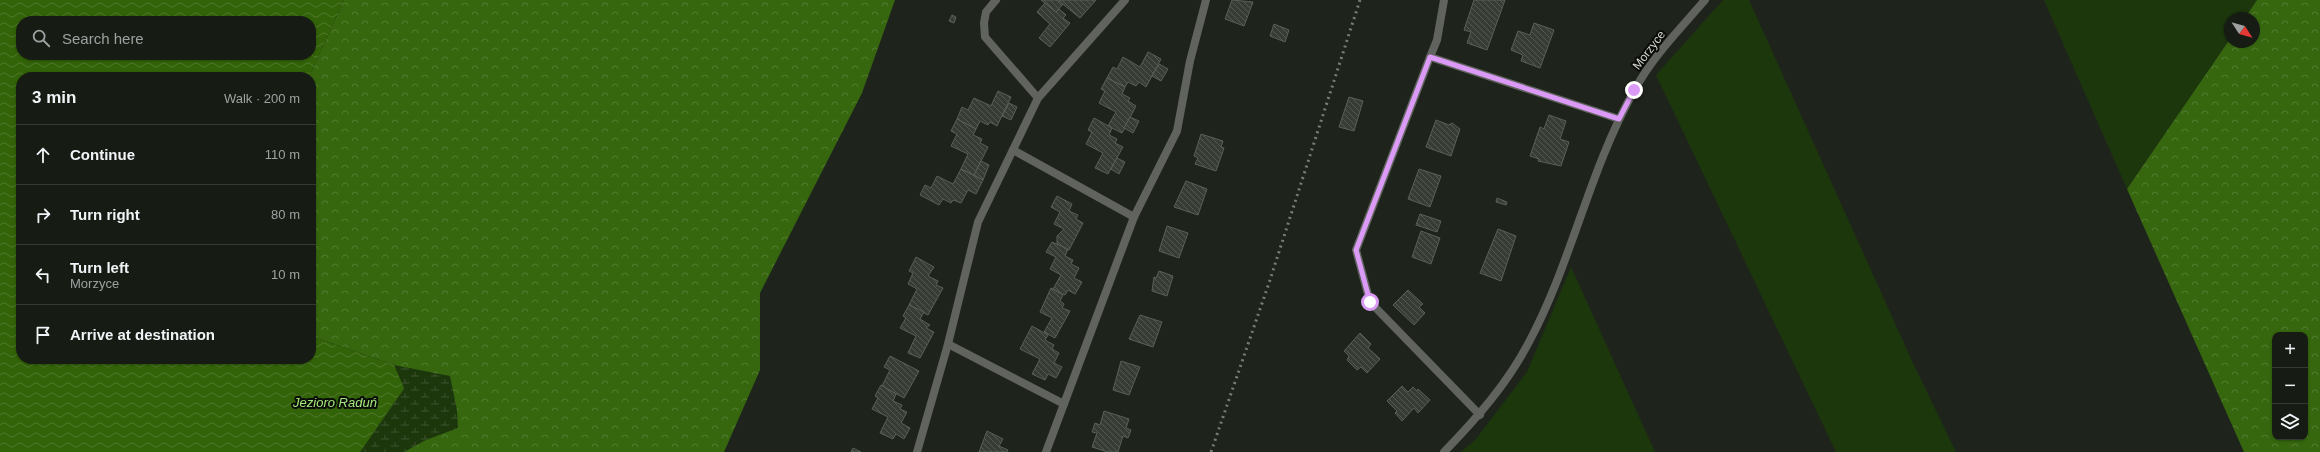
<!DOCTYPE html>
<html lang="en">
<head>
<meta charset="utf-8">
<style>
	:root { --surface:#161b14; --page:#232822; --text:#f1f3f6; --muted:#9ea1a0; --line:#353934 }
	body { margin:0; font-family:Helvetica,sans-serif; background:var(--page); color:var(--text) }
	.controls { position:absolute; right:12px; bottom:12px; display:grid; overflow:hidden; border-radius:8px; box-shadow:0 1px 3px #0004 }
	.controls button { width:36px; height:36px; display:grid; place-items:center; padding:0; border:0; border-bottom:1px solid var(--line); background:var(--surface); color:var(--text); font:20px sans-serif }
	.compass { position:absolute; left:2224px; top:12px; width:36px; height:36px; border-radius:50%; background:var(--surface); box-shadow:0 1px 3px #0004; rotate:126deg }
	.stop { position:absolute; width:12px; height:12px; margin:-9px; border:3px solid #da9af6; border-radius:50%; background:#fff }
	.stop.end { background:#da9af6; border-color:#fff; box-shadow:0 1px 4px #0008 }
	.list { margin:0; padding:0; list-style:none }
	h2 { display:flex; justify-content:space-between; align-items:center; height:52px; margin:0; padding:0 16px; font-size:17px }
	h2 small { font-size:13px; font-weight:400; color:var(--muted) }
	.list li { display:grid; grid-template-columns:26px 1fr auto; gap:12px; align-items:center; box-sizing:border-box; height:60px; padding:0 16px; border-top:1px solid var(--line) }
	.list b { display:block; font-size:15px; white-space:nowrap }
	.list p { margin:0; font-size:13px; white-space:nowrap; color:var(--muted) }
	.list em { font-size:13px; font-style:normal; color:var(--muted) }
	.icon { flex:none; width:22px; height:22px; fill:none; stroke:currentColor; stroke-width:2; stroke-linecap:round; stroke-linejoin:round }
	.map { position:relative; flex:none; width:2320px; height:452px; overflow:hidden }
	.search { position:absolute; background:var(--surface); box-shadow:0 1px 3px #0004; left:16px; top:16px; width:300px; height:44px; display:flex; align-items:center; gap:10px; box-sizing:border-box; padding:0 14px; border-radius:16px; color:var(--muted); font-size:15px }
	.panel { position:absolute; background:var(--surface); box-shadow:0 1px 3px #0004; left:16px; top:72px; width:300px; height:292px; border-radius:16px }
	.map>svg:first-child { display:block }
	.grass { fill:#1d370d }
	.forest { fill:url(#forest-crowns); fill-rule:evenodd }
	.wetland { fill:url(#wetland-marsh) }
	.water { fill:url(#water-waves); fill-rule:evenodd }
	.building { fill:url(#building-back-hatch); stroke:#596056 }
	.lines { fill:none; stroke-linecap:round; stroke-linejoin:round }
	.street { stroke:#60635e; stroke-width:8 }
	.rail { stroke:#787c75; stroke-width:3; stroke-dasharray:2 4; stroke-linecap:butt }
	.route { stroke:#da9af6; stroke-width:5 }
	.labels { text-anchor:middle; stroke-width:4; stroke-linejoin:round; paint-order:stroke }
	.street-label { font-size:12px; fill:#d1d4cf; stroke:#0a0c08 }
	.water-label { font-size:13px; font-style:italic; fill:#a4e87c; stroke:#0a0c08 }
</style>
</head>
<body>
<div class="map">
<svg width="2320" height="452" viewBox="0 0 2320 452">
	<defs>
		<pattern id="forest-crowns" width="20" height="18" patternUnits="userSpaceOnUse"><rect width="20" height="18" fill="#36670f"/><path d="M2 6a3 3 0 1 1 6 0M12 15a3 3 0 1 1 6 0" fill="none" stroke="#527c31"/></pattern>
		<pattern id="wetland-marsh" width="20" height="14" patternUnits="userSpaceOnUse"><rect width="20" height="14" fill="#1d370d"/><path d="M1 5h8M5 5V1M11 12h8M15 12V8" fill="none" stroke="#3d532f"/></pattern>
		<pattern id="water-waves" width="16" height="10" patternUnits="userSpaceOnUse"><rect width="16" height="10" fill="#326308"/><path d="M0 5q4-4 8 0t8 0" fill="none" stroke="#4f782b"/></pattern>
		<pattern id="building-back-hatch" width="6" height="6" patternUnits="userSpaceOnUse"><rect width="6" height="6" fill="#373d34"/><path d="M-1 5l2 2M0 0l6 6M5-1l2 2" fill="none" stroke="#535850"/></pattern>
	</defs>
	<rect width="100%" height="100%" fill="#1e241b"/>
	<g class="grass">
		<path d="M1723,0H1749L1912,361L1956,452H1836L1656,75Z"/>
		<path d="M2044,0H2257L2245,18H2230V39L2127,189Z"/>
		<path d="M1571,267L1655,452H1461L1476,439L1527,372Z"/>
	</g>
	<g class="forest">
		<path d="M344,0H895L862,93L760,293V370L724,452H360L404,388L394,365L311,336V77H309Z"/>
		<path d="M2257,0H2320V452H2244L2127,189L2230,39V42H2254V18H2245ZM2275,335H2305V437H2275Z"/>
	</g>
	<path class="wetland" d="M394,365L450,376L457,410L458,428L426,440L404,452H360L404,389Z"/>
	<path class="water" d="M0,0H344L309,77H21V359H311V336L394,365L404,388L360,452H0ZM21,21H311V55H21Z"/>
	<g class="building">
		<path d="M1041,0H1060L1063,4L1056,12Z"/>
		<path d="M1096,0L1080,18L1059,1L1061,0Z"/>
		<path d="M1232,0L1253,2L1244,26L1225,19Z"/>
		<path d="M1474,0H1505L1487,50L1467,43L1471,32L1464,30Z"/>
		<path d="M1045,3L1056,12L1059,9L1066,15L1063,18L1070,23L1050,47L1039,38L1050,24L1037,12Z"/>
		<path d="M952,15L956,17L954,23L949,21Z"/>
		<path d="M1534,23L1554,30L1540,68L1521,61L1523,55L1511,50L1518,31L1530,35Z"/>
		<path d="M1274,24L1289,30L1285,42L1270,36Z"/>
		<path d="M1148,52L1161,59L1146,87L1139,82L1136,86L1128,82L1125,87L1107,78L1113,67L1117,69L1123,57L1140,67Z"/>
		<path d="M1159,64L1168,69L1161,81L1152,76Z"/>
		<path d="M1107,78L1125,87L1122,94L1130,98L1128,101L1136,106L1122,133L1108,126L1116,112L1099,103L1105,91L1101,89Z"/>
		<path d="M998,91L1011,97L997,126L990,122L988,125L980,121L976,129L957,119L962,107L968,110L974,98L991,106Z"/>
		<path d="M1349,97L1363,101L1354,131L1339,127Z"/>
		<path d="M1009,103L1017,107L1011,120L1002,116Z"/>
		<path d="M1549,115L1566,121L1560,139L1569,142L1561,166L1538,161L1539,159L1530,156L1540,127L1544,129Z"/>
		<path d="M1130,117L1139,121L1133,133L1124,128Z"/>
		<path d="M1094,118L1112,128L1109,135L1117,139L1115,143L1123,147L1108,174L1095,168L1103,153L1086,144L1092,132L1088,130Z"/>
		<path d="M957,119L976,129L973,135L982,139L980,143L988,147L974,175L961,169L968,154L951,146L957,134L951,131Z"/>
		<path d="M1436,120L1449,125L1452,123L1460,129L1451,156L1426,147Z"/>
		<path d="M1201,134L1223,141L1221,147L1224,148L1216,171L1195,164L1198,158L1194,156Z"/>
		<path d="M1117,158L1125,162L1119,174L1111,169Z"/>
		<path d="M981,161L989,165L983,180L974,175Z"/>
		<path d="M961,169L983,180L976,194L968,190L961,203L953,200L951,203L943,199L939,205L920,195L925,185L931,188L937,176L953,184Z"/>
		<path d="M1419,169L1441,176L1430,207L1408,199Z"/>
		<path d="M1186,181L1207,189L1198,215L1174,207Z"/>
		<path d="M1057,196L1072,204L1069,211L1078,215L1076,219L1083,223L1069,250L1057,244V236L1064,229L1054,224L1060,212L1051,207Z"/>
		<path d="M1497,198L1507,202L1506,205L1496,202Z"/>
		<path d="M1420,214L1441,221L1437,232L1416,225Z"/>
		<path d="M1167,226L1188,233L1179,258L1159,251Z"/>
		<path d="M1498,229L1516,236L1501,281L1480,273Z"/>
		<path d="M1421,231L1440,238L1431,264L1412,257Z"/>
		<path d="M1052,242L1068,249L1065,256L1073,260L1071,264L1079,268L1074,278L1082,282L1075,294L1068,290L1065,295L1053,289L1061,275L1050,269L1056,257L1046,252Z"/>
		<path d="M916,257L934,267L928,276L938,281L936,285L943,288L928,315L909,305L917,289L908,284L913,273L909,271Z"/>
		<path d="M1159,271L1173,276L1167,296L1152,291L1154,277L1156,278Z"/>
		<path d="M1051,288L1063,295L1060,301L1064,304L1062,308L1070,311L1055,338L1044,332L1052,318L1040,312Z"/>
		<path d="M1408,290L1423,304L1419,307L1425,313L1414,325L1393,305Z"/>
		<path d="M909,305L924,312L920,319L930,325L926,328L934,332L920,358L908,353L916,336L900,328L906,318L903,316Z"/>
		<path d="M1140,315L1162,322L1153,347L1129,339Z"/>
		<path d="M1032,326L1048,335L1045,340L1054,345L1052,349L1059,353L1054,363L1062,367L1056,378L1048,374L1045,380L1032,374L1040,359L1020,349Z"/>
		<path d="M1360,333L1371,344L1368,348L1380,359L1367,373L1361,367L1357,370L1347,360L1349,356L1344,351Z"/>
		<path d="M890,356L919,371L904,398L882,386L890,370L884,367Z"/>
		<path d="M1121,361L1140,367L1129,395L1113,390Z"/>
		<path d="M881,385L896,394L893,401L902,405L900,409L907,412L901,423L910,428L904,439L896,434L893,439L880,433L888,417L872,409L878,398L875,396Z"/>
		<path d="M1402,386L1408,392L1413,387L1417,391L1418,389L1430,400L1418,413L1414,408L1402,421L1395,413L1397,411L1387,401Z"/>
		<path d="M1104,411L1129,419L1126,428L1131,430L1128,438L1123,436L1118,452H1108L1092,447L1097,433L1092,432L1095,423L1100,425Z"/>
		<path d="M987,431L1003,439L999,446L1008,450L1007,452H979Z"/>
		<path d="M853,448L861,452H851Z"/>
	</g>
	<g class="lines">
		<g class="street">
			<path d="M996,0L986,12L984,23L985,37L1038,98"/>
			<path d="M1430,57L1437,40L1444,0"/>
			<path d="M1013,150L1134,217"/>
			<path d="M948,344L1064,404"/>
			<path d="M1480,415L1370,302L1356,250L1430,57L1619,119"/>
			<path d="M917,452L948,344L978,222L1038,98L1125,0"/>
			<path d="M1046,452L1134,217L1177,131L1190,61L1206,0"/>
			<path d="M1444,452C1477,418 1507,384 1529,342C1572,262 1589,170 1634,91C1652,57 1680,29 1705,0"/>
		</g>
		<path class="rail" d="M1211,452L1269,283L1360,0"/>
	</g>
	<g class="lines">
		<path class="route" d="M1370,302L1356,250L1430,57L1619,119L1634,90"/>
	</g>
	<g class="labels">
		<g class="street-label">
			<text transform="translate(1649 50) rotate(-53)" y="4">Morzyce</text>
		</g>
		<g class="water-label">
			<text x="335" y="407">Jezioro Raduń</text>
		</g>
	</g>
</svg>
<div class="controls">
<button>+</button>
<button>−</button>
<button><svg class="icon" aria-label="layers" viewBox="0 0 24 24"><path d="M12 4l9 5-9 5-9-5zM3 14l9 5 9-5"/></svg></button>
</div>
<svg class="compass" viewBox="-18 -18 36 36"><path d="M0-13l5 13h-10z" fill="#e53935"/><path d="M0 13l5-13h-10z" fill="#9ea1a0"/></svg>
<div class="stop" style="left:1370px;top:302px"></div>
<div class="stop end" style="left:1634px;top:90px"></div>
<div class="search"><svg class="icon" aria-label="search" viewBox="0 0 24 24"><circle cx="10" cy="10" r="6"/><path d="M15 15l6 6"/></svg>Search here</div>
<section class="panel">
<h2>3 min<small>Walk · 200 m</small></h2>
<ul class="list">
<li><svg class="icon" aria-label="ahead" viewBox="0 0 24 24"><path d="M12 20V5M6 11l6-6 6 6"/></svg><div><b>Continue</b></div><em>110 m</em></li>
<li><svg class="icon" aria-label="right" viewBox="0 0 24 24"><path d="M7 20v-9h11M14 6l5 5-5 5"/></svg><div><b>Turn right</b></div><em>80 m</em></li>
<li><svg class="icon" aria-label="left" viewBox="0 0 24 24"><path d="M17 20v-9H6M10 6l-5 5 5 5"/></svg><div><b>Turn left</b><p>Morzyce</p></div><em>10 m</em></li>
<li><svg class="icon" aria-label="arrive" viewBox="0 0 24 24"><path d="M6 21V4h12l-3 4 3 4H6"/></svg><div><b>Arrive at destination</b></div></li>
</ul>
</section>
</div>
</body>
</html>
